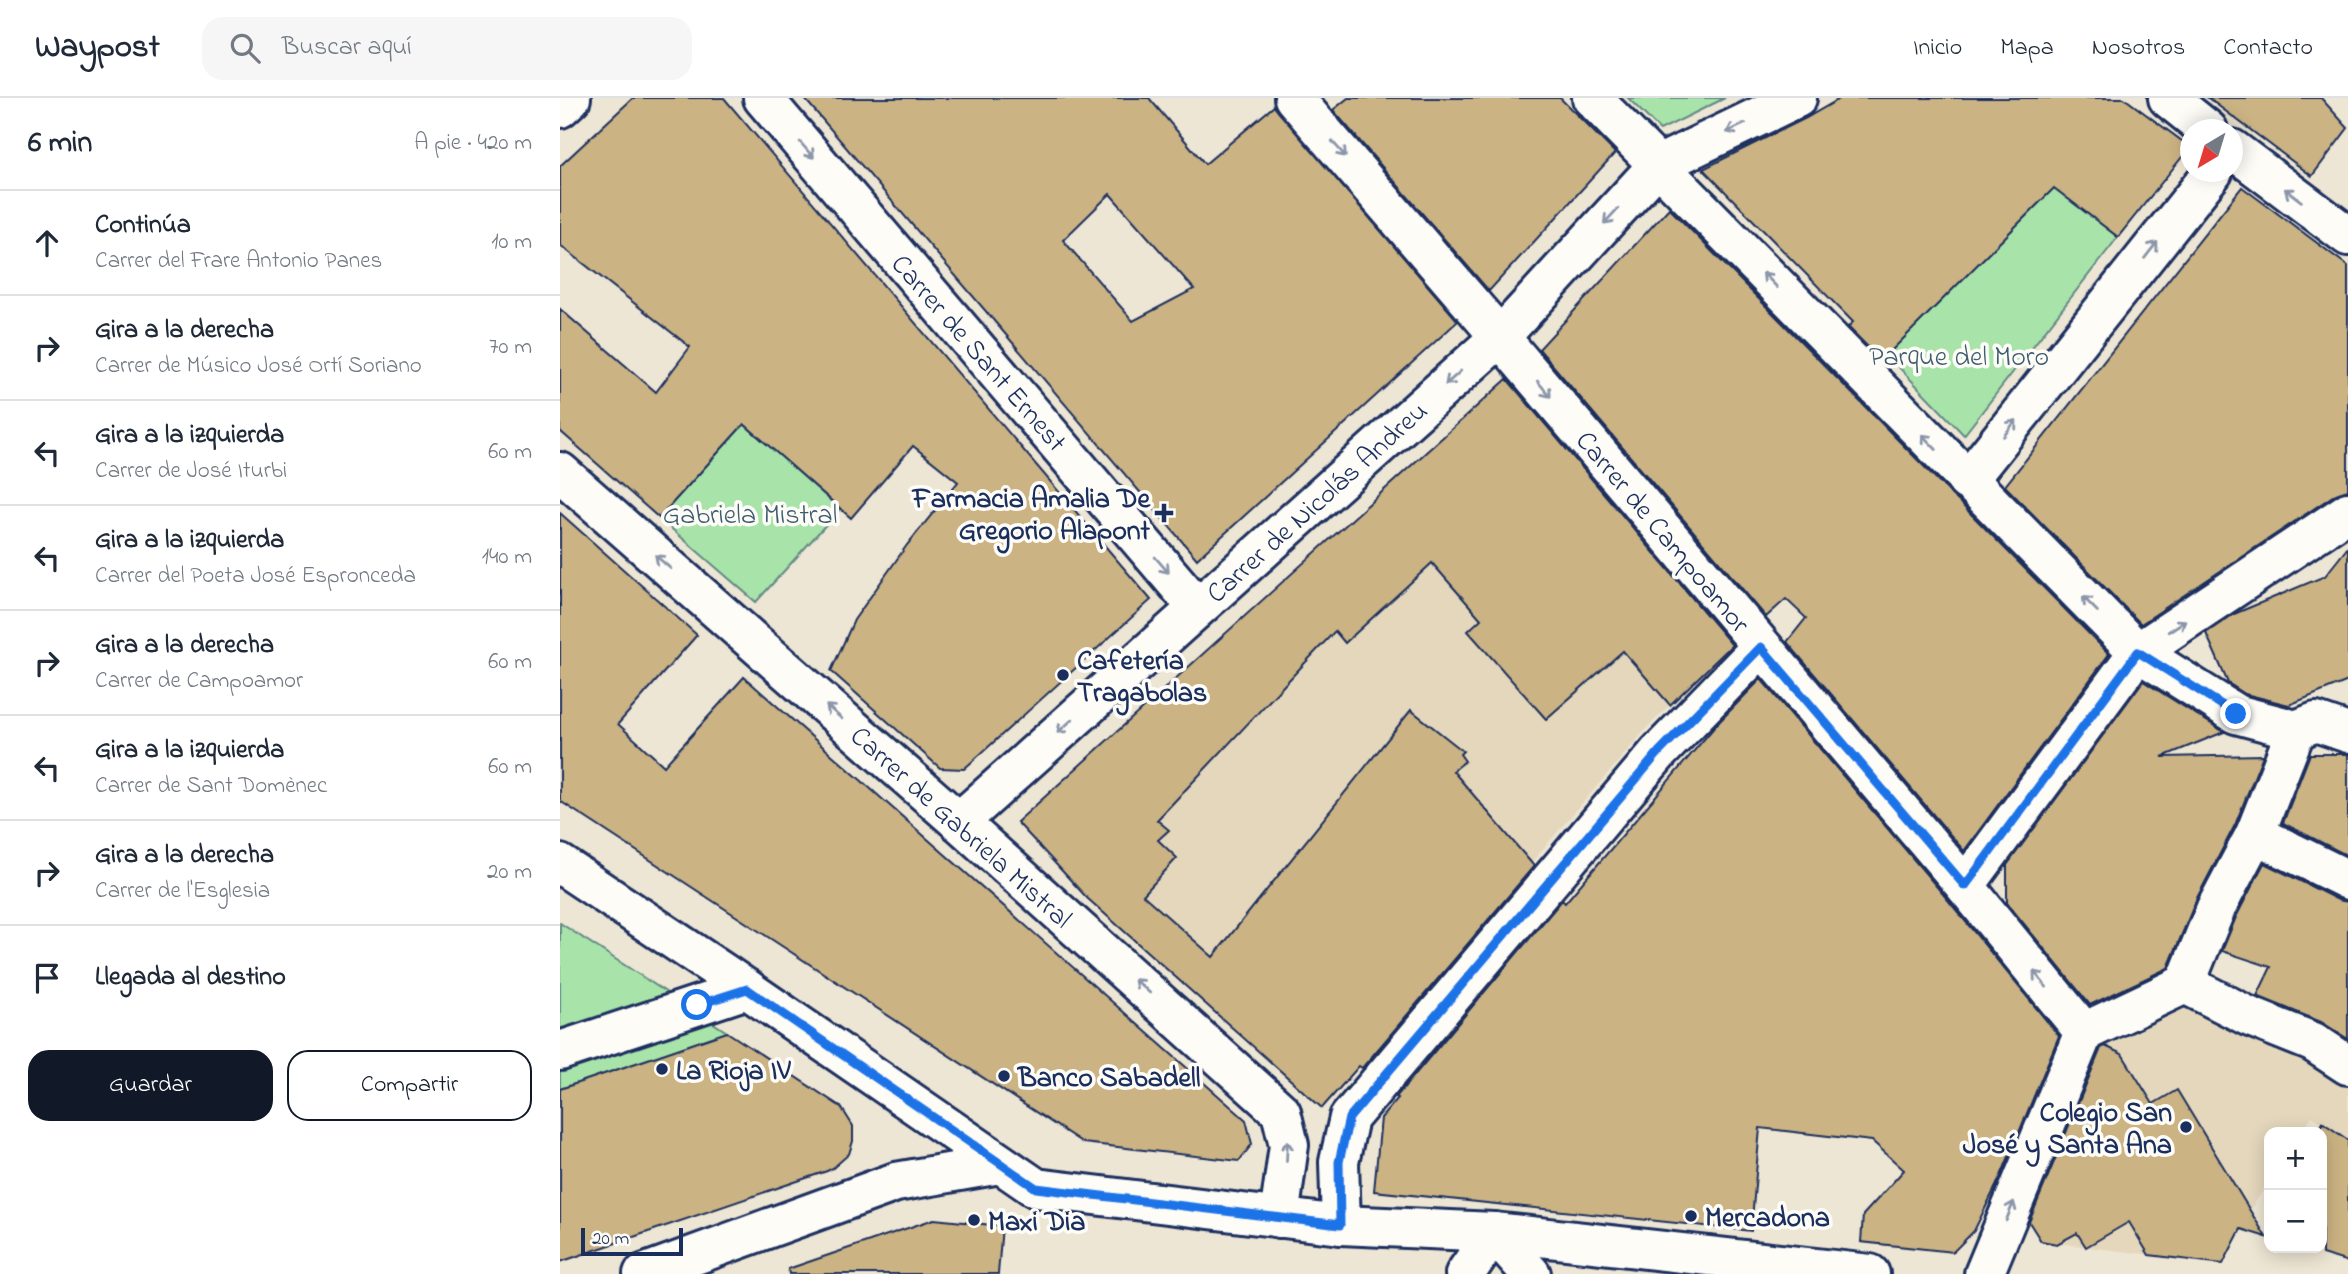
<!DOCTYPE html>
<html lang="es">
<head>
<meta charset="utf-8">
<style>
	:root { --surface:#fff; --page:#f6f6f7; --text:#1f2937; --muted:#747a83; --line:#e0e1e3; --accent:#111827 }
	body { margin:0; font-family:"Indie Flower",sans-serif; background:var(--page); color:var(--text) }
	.controls { position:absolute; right:21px; bottom:21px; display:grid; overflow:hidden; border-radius:14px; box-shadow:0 4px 18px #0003 }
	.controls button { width:63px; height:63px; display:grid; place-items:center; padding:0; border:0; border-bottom:2px solid var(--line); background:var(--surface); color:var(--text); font:35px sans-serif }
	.compass { position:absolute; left:1620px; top:21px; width:63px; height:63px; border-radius:50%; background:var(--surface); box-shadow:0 4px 18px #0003; rotate:218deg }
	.scale { position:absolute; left:21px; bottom:18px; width:102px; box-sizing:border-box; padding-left:7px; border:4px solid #1b2f5e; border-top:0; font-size:19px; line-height:24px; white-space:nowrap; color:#1b2f5e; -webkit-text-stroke:5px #fdfcf7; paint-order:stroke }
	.stop { position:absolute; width:21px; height:21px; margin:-16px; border:5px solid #1a73e8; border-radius:50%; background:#fff }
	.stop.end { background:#1a73e8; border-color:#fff; box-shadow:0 2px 7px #0008 }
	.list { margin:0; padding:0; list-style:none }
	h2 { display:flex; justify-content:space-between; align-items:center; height:91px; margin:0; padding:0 28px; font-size:30px }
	h2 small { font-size:23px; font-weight:400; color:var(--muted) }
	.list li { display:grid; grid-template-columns:46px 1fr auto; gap:21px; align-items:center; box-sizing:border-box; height:105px; padding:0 28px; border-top:2px solid var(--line) }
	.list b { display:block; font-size:26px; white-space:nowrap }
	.list p { margin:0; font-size:23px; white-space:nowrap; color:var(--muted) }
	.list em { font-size:23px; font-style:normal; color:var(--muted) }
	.actions { display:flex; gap:14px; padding:21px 28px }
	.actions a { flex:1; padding:16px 0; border:2px solid var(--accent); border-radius:21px; text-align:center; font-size:24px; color:var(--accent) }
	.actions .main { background:var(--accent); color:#fff }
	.icon { flex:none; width:38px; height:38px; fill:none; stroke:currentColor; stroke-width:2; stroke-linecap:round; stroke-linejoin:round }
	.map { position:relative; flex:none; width:1788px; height:1176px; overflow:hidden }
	header { display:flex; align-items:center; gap:42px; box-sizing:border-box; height:98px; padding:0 35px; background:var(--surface); border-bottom:2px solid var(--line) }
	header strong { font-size:33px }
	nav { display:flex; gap:38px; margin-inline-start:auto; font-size:24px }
	.search { width:490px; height:63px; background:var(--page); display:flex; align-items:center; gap:18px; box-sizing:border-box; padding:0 24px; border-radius:21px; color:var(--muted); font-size:26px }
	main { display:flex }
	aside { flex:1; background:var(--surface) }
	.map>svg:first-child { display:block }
	.built { fill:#e4d7bc }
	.green { fill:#a8e4aa; stroke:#628a84; stroke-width:2 }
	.building { fill:#cbb383; stroke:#1b2f5e; stroke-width:2; fill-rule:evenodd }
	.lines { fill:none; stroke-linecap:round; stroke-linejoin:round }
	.minor-casing { stroke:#1b2f5e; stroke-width:44 }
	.minor { stroke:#fdfcf7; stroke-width:38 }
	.oneway { stroke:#8c96aa }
	.route { stroke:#1a73e8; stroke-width:9 }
	.poi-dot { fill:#1b2f5e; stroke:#fdfcf7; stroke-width:2.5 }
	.labels { text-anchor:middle; stroke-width:7; stroke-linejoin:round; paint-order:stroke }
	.street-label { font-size:28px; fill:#1b2f5e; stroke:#fdfcf7 }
	.park-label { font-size:28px; fill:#3e5c71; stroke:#fdfcf7 }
	.poi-label { font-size:28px; font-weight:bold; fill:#1b2f5e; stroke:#fdfcf7; text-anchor:start }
</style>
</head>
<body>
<header>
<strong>Waypost</strong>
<div class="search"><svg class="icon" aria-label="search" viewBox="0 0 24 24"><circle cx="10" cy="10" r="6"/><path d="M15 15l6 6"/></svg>Buscar aquí</div>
<nav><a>Inicio</a><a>Mapa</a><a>Nosotros</a><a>Contacto</a></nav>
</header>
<main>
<aside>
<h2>6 min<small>A pie · 420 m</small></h2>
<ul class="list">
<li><svg class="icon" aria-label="ahead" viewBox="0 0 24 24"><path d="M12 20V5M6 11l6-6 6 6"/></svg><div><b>Continúa</b><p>Carrer del Frare Antonio Panes</p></div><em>10 m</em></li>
<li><svg class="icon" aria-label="right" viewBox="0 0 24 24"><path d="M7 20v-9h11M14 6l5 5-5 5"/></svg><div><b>Gira a la derecha</b><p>Carrer de Músico José Ortí Soriano</p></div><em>70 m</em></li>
<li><svg class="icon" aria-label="left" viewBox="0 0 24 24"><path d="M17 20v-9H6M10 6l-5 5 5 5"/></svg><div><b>Gira a la izquierda</b><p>Carrer de José Iturbi</p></div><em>60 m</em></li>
<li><svg class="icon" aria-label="left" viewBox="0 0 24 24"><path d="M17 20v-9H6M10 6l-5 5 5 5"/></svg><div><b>Gira a la izquierda</b><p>Carrer del Poeta José Espronceda</p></div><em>140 m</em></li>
<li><svg class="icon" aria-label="right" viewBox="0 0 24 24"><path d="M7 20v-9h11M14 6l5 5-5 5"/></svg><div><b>Gira a la derecha</b><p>Carrer de Campoamor</p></div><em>60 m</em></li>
<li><svg class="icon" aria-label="left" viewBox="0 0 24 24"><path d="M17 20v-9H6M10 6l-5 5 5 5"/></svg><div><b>Gira a la izquierda</b><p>Carrer de Sant Domènec</p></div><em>60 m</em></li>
<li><svg class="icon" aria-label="right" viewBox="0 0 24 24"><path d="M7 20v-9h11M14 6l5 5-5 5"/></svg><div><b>Gira a la derecha</b><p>Carrer de l'Esglesia</p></div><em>20 m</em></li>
<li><svg class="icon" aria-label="arrive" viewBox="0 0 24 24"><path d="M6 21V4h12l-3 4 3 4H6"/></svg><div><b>Llegada al destino</b></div></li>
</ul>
<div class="actions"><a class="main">Guardar</a><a>Compartir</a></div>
</aside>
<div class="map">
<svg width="1788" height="1176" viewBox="0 0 1788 1176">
	<rect width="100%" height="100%" fill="#eee6d4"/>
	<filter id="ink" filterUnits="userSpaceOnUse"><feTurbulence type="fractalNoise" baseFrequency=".0143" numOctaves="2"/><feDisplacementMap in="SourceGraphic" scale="14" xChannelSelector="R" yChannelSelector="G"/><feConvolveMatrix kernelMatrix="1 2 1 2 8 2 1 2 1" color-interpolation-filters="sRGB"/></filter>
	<g filter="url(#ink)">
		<g class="built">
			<path d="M955,431L1110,607L1087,630L971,765L873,648L658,918L525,799L775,533L786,544L834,500L870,463L900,496Z"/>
			<path d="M1624,898L1788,979V1042L1752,1018L1741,1034H1709V1083L1670,1143L1674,1146L1663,1166L1481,1143L1470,1127L1523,985L1543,947L1556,926Z"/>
		</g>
		<g class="green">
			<path d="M1068,0H1165L1100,32Z"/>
			<path d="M1494,90L1558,139L1404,337L1327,257Z"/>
			<path d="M184,326L280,411L196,504L99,420Z"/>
			<path d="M0,825L167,934L0,991Z"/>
		</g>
		<g class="building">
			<path d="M73,0H164L591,502L404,671L380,670L271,573L294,522L347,447L398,384L353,348L291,420L184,326L99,420L0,333V211L96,294L130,249L0,147V68Z"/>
			<path d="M244,0H589L645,66L714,8L898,223L637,461ZM550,96L634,191L573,223L503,142Z"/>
			<path d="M788,0H1000L1055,55L929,193L773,12Z"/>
			<path d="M1281,0H1564L1630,49L1558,139L1494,90L1328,256L1320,261L1288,229L1293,224L1143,71L1246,20Z"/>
			<path d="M1648,0H1761L1788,30L1752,78Z"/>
			<path d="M1682,89L1788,168V392L1776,396L1581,526L1445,388Z"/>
			<path d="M1109,110L1549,556L1404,753L1227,544L1246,520L1226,501L1206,519L979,251Z"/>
			<path d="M947,281L1172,547L1110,607L1063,553L986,621L908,533L921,521L872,465L785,545L775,533L597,722L609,732L598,742L617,760L583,797L653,859L851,612L903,653L900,656L905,663L893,673L974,768L802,970L799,968L762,1010L527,800L457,724Z"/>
			<path d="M0,415L137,537L58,626L104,668L184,579L686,1022L692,1046L679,1063L523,1045L0,703Z"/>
			<path d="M1788,449V583L1729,607L1685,596L1668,585L1646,535L1674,516L1765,478Z"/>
			<path d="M1201,581L1388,802L1499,938L1441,1078L1414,1133L1393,1154L1301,1144L1303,1117L1344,1072L1312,1043L1200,1030L1191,1133L814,1093L821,1020L838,1000L836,999L1002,802L1005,805L1156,627Z"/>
			<path d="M1583,583L1664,634L1602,659L1703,657L1675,727L1637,800L1608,870L1530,907L1447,805V767Z"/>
			<path d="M1750,656H1788V758L1723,725Z"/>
			<path d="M1704,765L1778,802L1788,804V941L1761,924L1697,898L1711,869L1662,853L1676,819Z"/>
			<path d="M167,934L281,1009L293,1028V1043L289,1056L273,1070L267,1073L0,1164V991Z"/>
			<path d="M1545,948L1562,956L1593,1006L1617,992L1706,1139L1681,1131L1663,1166L1589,1157L1569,1124L1526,1149L1517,1135L1497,1146L1481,1143L1469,1124L1541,950Z"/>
			<path d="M1762,1024L1788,1042V1164L1762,1156Z"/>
			<path d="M374,1121L442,1128L438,1176H229L228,1171Z"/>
		</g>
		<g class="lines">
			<g class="minor-casing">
				<g id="minor">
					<path d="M203,0L637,509"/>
					<path d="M734,0L940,239L1405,788L1524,934"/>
					<path d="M1032,0L1578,554L1676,616L1736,632L1756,624L1788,635"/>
					<path d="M1608,0L1648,32"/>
					<path d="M0,10L11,0"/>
					<path d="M1672,51L1788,138"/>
					<path d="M0,374L399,724L721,1014L729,1047L719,1120"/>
					<path d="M1407,383L1653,74"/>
					<path d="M399,724L940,239L1098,67L1237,0"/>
					<path d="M1695,736L1788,782"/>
					<path d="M0,766L165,876L476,1090L781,1127L934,1134L1310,1176"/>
					<path d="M1405,788L1578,554L1788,414"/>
					<path d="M1625,886L1688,918L1753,944L1788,967"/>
					<path d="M0,953L187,891"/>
					<path d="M781,1127L779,1064L789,1020L1099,654L1201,549"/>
					<path d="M83,1176L336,1084L440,1066"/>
					<path d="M905,1176L934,1134L971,1176"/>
					<path d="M1424,1176L1524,934L1625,886L1656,810L1695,736L1736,632"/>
				</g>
			</g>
			<use href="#minor" class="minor"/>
		</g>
		<defs><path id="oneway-shaft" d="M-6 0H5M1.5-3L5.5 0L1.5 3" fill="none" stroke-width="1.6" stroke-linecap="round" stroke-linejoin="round" transform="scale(1.75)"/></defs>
		<g class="oneway">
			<use href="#oneway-shaft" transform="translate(1176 30) rotate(154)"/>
			<use href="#oneway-shaft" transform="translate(779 51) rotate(49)"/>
			<use href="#oneway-shaft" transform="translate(247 52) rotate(49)"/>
			<use href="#oneway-shaft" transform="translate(1733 97) rotate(-143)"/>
			<use href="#oneway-shaft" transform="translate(1051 118) rotate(133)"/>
			<use href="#oneway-shaft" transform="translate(1591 152) rotate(-52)"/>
			<use href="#oneway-shaft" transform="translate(1210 182) rotate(-134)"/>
			<use href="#oneway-shaft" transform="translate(893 280) rotate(138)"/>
			<use href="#oneway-shaft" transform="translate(984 291) rotate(50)"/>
			<use href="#oneway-shaft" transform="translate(1450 330) rotate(-52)"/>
			<use href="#oneway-shaft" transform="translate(1369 344) rotate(-134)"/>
			<use href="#oneway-shaft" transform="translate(103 464) rotate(-139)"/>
			<use href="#oneway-shaft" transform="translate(602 467) rotate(49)"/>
			<use href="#oneway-shaft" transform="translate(1530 506) rotate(-135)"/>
			<use href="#oneway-shaft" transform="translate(1617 528) rotate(-33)"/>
			<use href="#oneway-shaft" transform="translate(274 614) rotate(-139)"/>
			<use href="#oneway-shaft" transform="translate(505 628) rotate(138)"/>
			<use href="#oneway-shaft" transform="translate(1480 881) rotate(-129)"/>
			<use href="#oneway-shaft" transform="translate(582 888) rotate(-138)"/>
			<use href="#oneway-shaft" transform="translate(727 1053) rotate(-87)"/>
			<use href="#oneway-shaft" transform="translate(1450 1113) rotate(-68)"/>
		</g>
	</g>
	<g class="lines" filter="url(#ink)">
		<path class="route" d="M137,907L187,891L476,1090L780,1127L779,1064L789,1020L1099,654L1201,549L1405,788L1578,554L1676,616"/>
	</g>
	<g class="poi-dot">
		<path d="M600.5 404.5h7v7h7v7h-7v7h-7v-7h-7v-7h7z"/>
		<circle cx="503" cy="577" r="7"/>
		<circle cx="102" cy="971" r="7"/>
		<circle cx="444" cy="978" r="7"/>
		<circle cx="1626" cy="1029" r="7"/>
		<circle cx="1131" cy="1118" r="7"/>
		<circle cx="414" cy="1122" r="7"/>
	</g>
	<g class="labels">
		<g class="street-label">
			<text transform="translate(420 254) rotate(49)" y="10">Carrer de Sant Ernest</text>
			<text transform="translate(756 403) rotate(-42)" y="10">Carrer de Nicolás Andreu</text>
			<text transform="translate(1104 433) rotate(50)" y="10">Carrer de Campoamor</text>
			<text transform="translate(402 728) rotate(42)" y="10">Carrer de Gabriela Mistral</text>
		</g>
		<g class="park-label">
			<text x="1399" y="267">Parque del Moro</text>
			<text x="190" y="425">Gabriela Mistral</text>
		</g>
		<g class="poi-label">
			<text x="590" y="409" text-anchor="end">Farmacia Amalia De<tspan x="590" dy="32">Gregorio Alapont</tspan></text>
			<text x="517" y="571">Cafetería<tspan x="517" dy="32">Tragabolas</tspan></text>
			<text x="116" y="981">La Rioja IV</text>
			<text x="458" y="988">Banco Sabadell</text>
			<text x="1612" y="1023" text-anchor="end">Colegio San<tspan x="1612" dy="32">José y Santa Ana</tspan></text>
			<text x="1145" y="1128">Mercadona</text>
			<text x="428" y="1132">Maxi Dia</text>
		</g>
	</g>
</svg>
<div class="controls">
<button>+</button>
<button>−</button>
</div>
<svg class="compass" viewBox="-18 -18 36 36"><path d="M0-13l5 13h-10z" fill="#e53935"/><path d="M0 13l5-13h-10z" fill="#747a83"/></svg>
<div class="scale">20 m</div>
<div class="stop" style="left:137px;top:907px"></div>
<div class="stop end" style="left:1676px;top:616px"></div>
</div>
</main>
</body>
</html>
